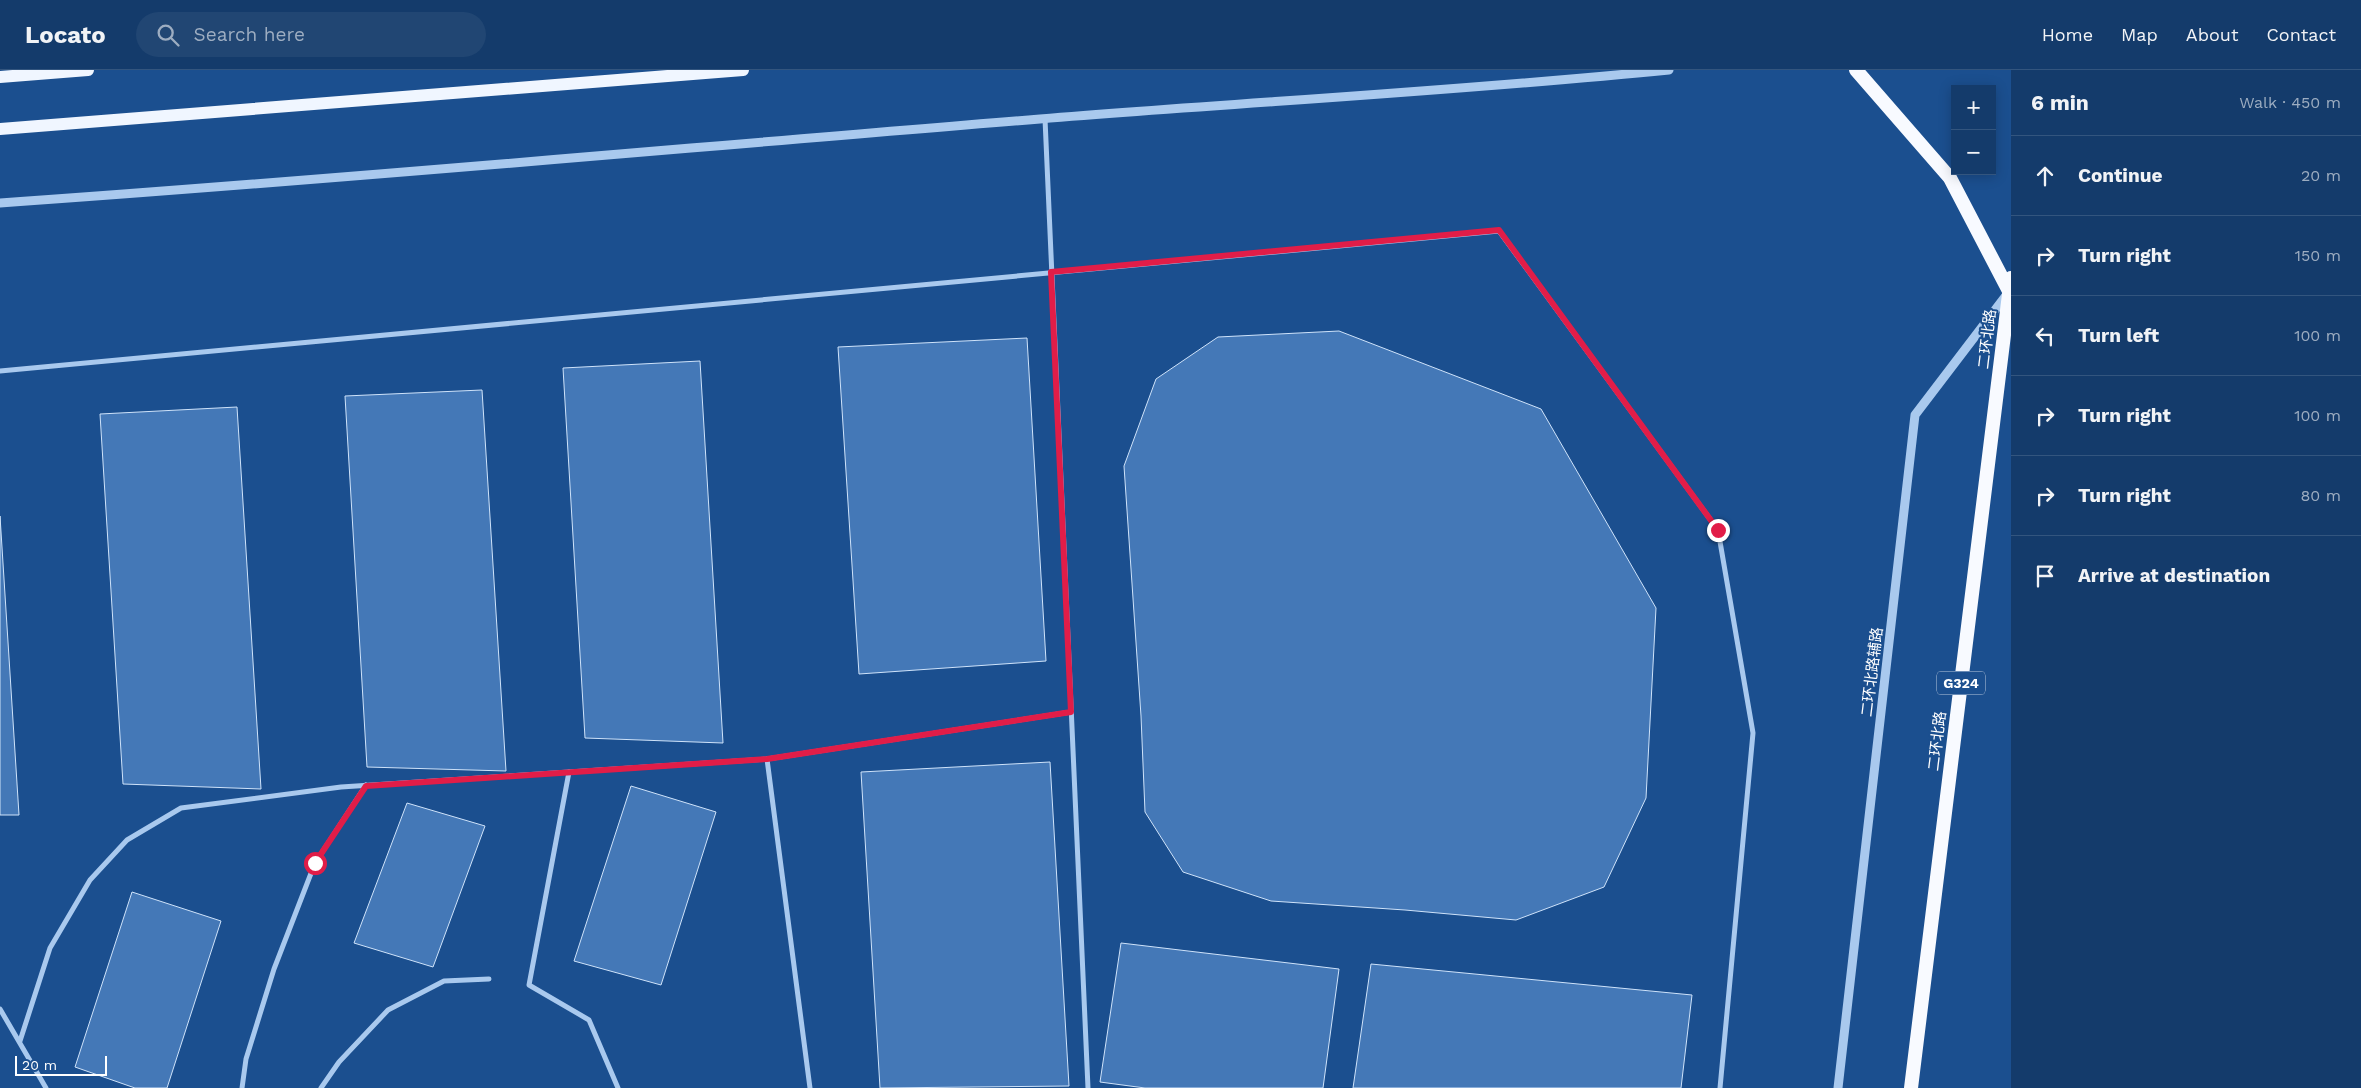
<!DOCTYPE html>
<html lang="en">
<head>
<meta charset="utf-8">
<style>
	:root { --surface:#143b6b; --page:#214673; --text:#f1f3f6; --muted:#9dadc1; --line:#33557e }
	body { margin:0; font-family:"Work Sans","Noto Sans SC",sans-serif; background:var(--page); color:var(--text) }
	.controls { position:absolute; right:15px; top:15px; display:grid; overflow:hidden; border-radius:0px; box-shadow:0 2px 12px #0003 }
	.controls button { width:45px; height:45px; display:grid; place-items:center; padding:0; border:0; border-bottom:1px solid var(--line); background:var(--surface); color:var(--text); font:25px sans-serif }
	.scale { position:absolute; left:15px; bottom:12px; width:92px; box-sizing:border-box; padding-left:5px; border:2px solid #fff; border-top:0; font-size:14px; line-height:18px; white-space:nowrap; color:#fff; -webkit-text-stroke:4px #1b4f8f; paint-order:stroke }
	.stop { position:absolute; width:15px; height:15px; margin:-11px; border:4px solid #e11d48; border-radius:50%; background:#fff }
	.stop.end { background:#e11d48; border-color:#fff; box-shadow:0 1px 5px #0008 }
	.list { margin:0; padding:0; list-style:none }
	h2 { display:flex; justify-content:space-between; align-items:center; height:65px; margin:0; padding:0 20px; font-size:21px }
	h2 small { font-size:16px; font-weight:400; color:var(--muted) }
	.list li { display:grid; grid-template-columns:32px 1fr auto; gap:15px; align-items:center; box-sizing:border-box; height:80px; padding:0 20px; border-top:1px solid var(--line) }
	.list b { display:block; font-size:19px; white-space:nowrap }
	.list em { font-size:16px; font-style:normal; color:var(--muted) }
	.icon { flex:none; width:28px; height:28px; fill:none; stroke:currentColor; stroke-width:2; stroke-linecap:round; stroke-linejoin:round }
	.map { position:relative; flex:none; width:2011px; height:1018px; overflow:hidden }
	header { display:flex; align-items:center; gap:30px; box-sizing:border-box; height:70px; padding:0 25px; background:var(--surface); border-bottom:1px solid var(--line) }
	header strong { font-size:24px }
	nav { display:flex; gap:28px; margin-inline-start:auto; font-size:18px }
	.search { width:350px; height:45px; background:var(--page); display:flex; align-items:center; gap:12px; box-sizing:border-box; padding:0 18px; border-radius:28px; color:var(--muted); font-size:19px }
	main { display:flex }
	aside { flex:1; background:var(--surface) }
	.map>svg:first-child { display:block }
	.building { fill:#4478b7; stroke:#cfe3fa }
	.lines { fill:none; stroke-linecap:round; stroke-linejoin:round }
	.minor { stroke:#a9c9ee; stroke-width:5 }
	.tertiary { stroke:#a9c9ee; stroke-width:9 }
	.primary { stroke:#f0f6ff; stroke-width:12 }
	.trunk { stroke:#f8faff; stroke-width:14 }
	.route { stroke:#e11d48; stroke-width:6 }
	.labels { text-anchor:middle; stroke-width:4; stroke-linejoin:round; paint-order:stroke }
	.shield { fill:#1b4f8f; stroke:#bbcadd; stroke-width:1 }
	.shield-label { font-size:14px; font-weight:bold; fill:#fff }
	.street-label { font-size:15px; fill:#fff; stroke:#1b4f8f }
</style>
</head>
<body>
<header>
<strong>Locato</strong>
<div class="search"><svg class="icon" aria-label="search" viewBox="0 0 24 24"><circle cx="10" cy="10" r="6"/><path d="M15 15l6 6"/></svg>Search here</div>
<nav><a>Home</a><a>Map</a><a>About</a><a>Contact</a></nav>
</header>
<main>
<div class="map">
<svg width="2011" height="1018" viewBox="0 0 2011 1018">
	<rect width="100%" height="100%" fill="#1b4f8f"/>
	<g class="building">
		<path d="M1339,261L1541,339L1656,538L1646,728L1604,817L1516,850L1405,840L1271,831L1183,802L1145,742L1141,646L1124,396L1156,309L1218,267Z"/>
		<path d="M1027,268L1046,591L859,604L838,277Z"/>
		<path d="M700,291L723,673L585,668L563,298Z"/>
		<path d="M482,320L506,701L367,697L345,326Z"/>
		<path d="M237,337L261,719L123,714L100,344Z"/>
		<path d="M0,446L19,745H0Z"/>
		<path d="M1050,692L1069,1016L880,1018L861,702Z"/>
		<path d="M631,716L716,742L661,915L574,891Z"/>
		<path d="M407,733L485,756L433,897L354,873Z"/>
		<path d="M132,822L221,851L167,1018H135L75,997Z"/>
		<path d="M1121,873L1339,899L1323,1018H1145L1100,1012Z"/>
		<path d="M1371,894L1692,925L1681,1018H1353Z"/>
	</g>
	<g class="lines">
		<g class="minor">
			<path d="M1045,49L1088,1018"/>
			<path d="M0,301L1499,161L1718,460L1753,663L1720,1018"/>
			<path d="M767,689L810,1018"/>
			<path d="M569,702L529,915L589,950L618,1018"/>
			<path d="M0,939L46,1018"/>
			<path d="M20,971L50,878L90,810L127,770L181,738L341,717L767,689L1071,642"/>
			<path d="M242,1018L246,989L274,899L315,793L366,715"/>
			<path d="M321,1018L339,992L388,940L444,911L489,909"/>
		</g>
		<g class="tertiary">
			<path d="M0,133C347,109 693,77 1040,49C1250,32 1459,21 1669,0"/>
			<path d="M1838,1018L1915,345L2008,223"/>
		</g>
		<g class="primary">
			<path d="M0,7L88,0"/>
			<path d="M0,59L743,0"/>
		</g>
		<g class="trunk">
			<path d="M1856,0L1950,108L2009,221"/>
			<path d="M1911,1018L2011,208"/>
		</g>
	</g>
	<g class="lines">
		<path class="route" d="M315,793L366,716L767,689L1071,642L1051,202L1499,160L1718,460"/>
	</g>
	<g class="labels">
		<rect class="shield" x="1937" y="601.5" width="48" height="23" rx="4"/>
		<g class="shield-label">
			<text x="1961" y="618">G324</text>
		</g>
		<g class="street-label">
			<text transform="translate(1987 269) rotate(-83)" y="5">二环北路</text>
			<text transform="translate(1872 602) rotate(-83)" y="5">二环北路辅路</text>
			<text transform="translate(1937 671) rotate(-83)" y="5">二环北路</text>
		</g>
	</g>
</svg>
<div class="controls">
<button>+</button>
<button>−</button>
</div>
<div class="scale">20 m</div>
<div class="stop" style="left:315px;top:793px"></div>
<div class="stop end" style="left:1718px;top:460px"></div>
</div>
<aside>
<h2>6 min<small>Walk · 450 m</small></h2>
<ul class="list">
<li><svg class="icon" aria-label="ahead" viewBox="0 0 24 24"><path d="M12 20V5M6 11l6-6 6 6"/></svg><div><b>Continue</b></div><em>20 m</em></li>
<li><svg class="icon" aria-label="right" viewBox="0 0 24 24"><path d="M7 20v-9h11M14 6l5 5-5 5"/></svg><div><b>Turn right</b></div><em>150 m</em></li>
<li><svg class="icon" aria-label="left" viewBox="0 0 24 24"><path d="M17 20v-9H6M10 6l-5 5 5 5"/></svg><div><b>Turn left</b></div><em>100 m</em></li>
<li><svg class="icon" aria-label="right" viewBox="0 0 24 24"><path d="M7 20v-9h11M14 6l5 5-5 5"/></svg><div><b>Turn right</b></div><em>100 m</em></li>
<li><svg class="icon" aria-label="right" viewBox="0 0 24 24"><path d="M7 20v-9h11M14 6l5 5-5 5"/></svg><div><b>Turn right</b></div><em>80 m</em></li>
<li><svg class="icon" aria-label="arrive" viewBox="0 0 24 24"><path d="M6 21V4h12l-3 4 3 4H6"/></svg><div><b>Arrive at destination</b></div></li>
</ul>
</aside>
</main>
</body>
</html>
